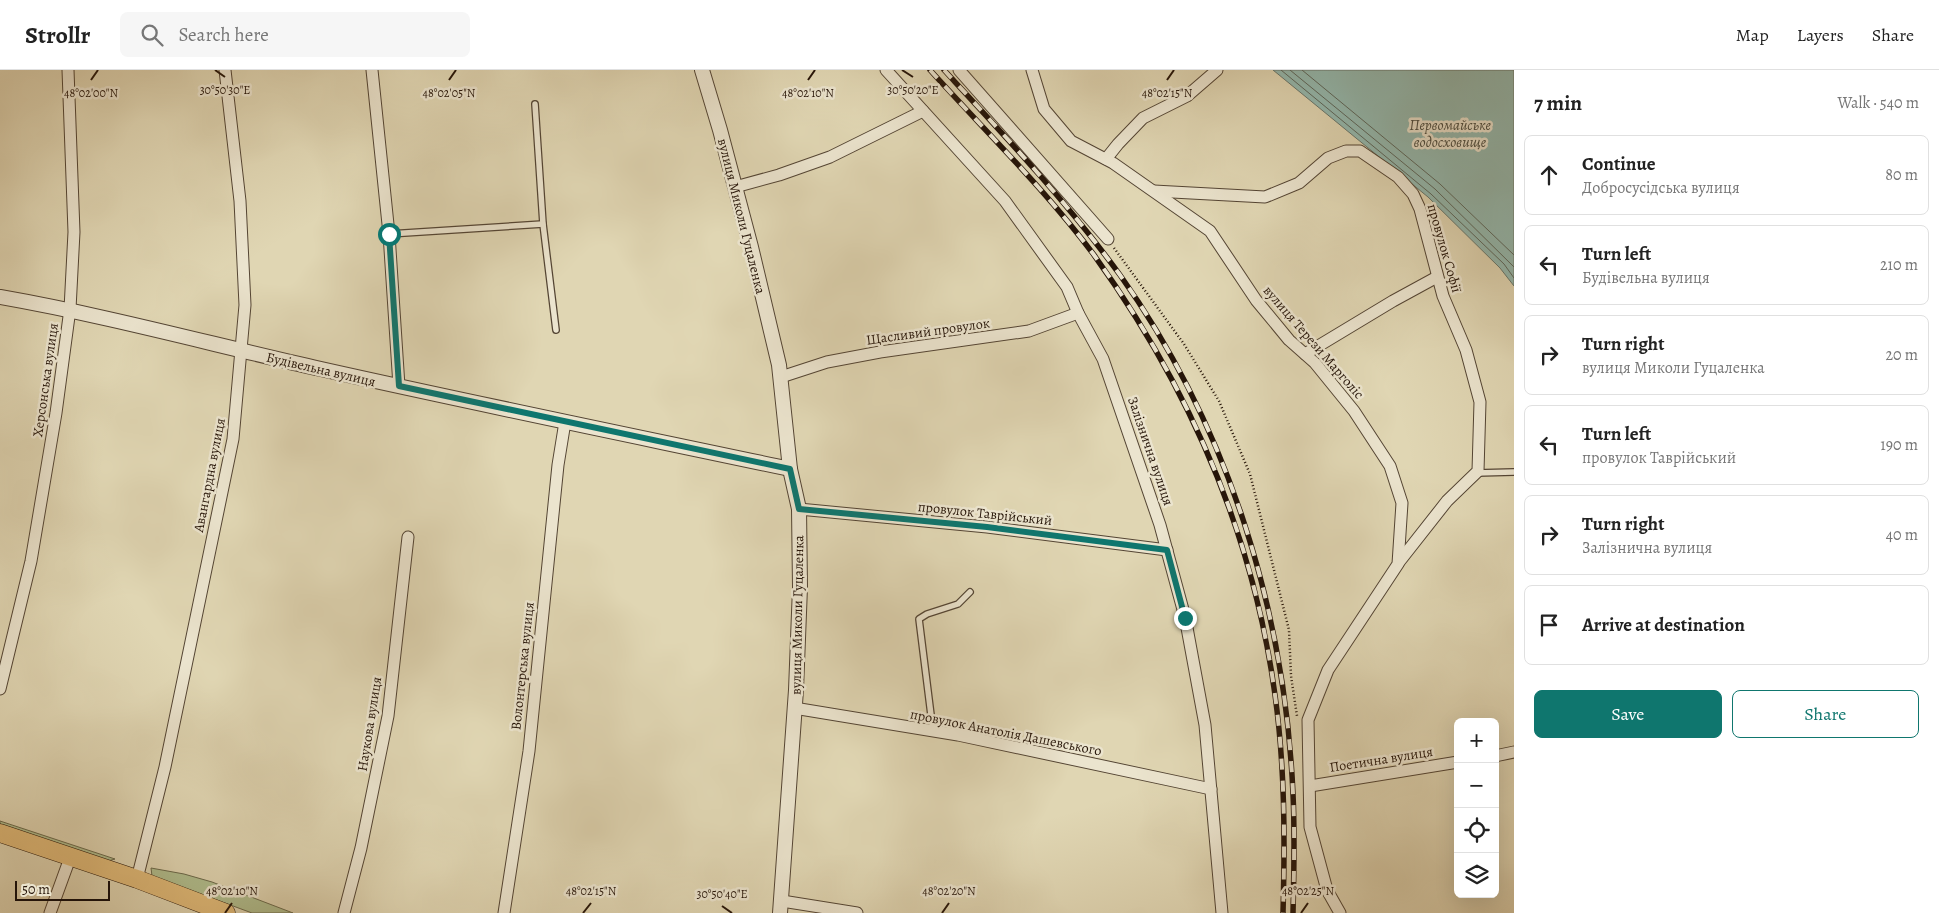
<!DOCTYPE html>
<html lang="en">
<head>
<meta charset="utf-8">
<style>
	:root { --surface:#fff; --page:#f6f6f6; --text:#222; --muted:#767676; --line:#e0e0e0; --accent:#0f766e }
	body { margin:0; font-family:Alegreya,serif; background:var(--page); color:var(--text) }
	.controls { position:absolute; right:15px; bottom:15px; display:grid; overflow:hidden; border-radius:8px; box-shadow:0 5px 20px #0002 }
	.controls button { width:45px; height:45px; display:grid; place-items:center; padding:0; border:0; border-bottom:1px solid var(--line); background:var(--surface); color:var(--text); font:25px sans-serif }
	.scale { position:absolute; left:15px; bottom:12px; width:95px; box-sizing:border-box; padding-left:5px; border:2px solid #261509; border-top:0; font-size:14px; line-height:18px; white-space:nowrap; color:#261509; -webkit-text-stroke:4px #ebe4ce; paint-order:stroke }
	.stop { position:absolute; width:15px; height:15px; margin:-11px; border:4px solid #0f766e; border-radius:50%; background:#fff }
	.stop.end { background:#0f766e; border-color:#fff; box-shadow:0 1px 5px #0008 }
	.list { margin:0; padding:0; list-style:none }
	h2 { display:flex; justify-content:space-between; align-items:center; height:65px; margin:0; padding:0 20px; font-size:21px }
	h2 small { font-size:16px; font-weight:400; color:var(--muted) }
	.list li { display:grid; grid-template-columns:32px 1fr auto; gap:15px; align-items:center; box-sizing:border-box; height:80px; margin:0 10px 10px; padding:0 10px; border:1px solid var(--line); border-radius:8px }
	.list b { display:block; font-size:19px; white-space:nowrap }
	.list p { margin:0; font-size:16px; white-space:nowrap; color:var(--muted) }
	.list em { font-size:16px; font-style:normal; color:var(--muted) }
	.actions { display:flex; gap:10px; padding:15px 20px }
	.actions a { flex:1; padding:11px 0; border:1px solid var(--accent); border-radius:8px; text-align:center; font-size:18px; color:var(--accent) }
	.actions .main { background:var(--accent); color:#fff }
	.icon { flex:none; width:28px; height:28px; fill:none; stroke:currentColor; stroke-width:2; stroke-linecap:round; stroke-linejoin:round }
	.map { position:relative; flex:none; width:1514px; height:843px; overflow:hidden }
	header { display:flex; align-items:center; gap:30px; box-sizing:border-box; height:70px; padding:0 25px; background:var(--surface); border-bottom:1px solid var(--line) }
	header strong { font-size:24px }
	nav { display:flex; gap:28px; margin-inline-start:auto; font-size:18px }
	.search { width:350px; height:45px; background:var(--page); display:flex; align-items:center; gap:12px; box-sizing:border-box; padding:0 18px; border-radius:8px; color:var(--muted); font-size:19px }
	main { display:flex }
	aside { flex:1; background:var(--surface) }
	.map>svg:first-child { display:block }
	.green { fill:#b0be8f; stroke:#6b6a4c }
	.water { fill:#94b9af; stroke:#68776d }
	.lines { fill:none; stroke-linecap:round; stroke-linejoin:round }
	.shore { stroke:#5d675c; stroke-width:1 }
	.service-casing { stroke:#544534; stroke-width:8 }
	.minor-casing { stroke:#544534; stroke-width:13 }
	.tertiary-casing { stroke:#544534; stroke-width:16 }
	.primary-casing { stroke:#261509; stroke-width:19 }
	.path { stroke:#261509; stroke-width:2.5; stroke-dasharray:1 2.5; stroke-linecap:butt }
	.service { stroke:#ebe4ce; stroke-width:5.5 }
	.minor { stroke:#ebe4ce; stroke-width:11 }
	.tertiary { stroke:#ebe4ce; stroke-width:14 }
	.primary { stroke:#e0bb7a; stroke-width:18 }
	.rail-casing { stroke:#261509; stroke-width:5.5 }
	.rail { stroke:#ebe4ce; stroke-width:4; stroke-dasharray:11; stroke-linecap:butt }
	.route { stroke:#0f766e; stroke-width:6 }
	.ticks { fill:none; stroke:#261509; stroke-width:2 }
	.labels { text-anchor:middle; stroke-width:5; stroke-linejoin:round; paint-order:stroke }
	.street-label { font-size:14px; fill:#261509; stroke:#ebe4ce }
	.water-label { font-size:15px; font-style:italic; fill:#4c4e43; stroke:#ebe4ce }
	.ticks-label { font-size:12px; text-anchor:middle; fill:#261509; stroke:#ebe4ce; stroke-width:5; stroke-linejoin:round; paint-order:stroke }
</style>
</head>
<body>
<header>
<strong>Strollr</strong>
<div class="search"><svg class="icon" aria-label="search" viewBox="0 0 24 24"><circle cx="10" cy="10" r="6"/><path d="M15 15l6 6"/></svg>Search here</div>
<nav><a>Map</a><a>Layers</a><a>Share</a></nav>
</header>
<main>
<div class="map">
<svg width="1514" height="843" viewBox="0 0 1514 843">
	<rect width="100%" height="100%" fill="#e0d6b3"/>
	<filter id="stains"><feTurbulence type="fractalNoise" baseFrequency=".004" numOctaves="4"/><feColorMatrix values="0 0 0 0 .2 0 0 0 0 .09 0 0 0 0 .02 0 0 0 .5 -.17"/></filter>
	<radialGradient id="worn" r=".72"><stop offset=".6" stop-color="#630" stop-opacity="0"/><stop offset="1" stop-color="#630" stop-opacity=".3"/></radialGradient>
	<g class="green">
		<path d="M0,751L115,789L108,791L0,754Z"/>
		<path d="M151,798L184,804L212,812L293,843H252L152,806Z"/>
	</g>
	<path class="water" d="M1273,0H1514V216L1500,198L1428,127Z"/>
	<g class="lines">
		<g class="shore">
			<path d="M1281,0L1431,124L1504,194L1514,208"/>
			<path d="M1290,0L1435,119L1514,197"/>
			<path d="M1302,0L1440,114L1514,185"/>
		</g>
		<g class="service-casing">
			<g id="service">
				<path d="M535,34L543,154L556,260"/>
				<path d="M389,164L543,154"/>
				<path d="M1476,403L1514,402"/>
				<path d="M933,661L919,549L927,544L958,534L970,522"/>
			</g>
		</g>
		<g class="minor-casing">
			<g id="minor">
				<path d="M372,0L389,164L399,316"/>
				<path d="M886,0L1005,131L1067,217L1078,243L1103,289L1160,455L1185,547L1205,655L1222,843"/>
				<path d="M959,0L1108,169"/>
				<path d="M1032,0L1044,39L1071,71L1113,93L1210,161L1256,230L1289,270L1315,293L1354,341L1390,396L1402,433L1398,494L1328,600L1308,650L1310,757L1327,820L1340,843"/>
				<path d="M1106,89L1118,74L1143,48L1187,26L1217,0"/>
				<path d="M735,117L779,105L830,87L923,41"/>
				<path d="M1154,121L1265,127L1299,113L1328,88L1346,81H1360L1398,107L1413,124L1420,139L1443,226L1466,280L1480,332L1478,401L1447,431L1399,492"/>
				<path d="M1305,284L1393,231L1437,207"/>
				<path d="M781,307L827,292L880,282L1029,261L1078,243"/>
				<path d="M799,439L987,457L1167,480"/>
				<path d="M0,619L31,491L56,343L70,239L74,162L68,0"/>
				<path d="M794,638L958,665L1211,719"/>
				<path d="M1495,686L1514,682"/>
				<path d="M1310,716L1458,692"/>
				<path d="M137,809L165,697L233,369L245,235L240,131L225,0"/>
				<path d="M782,831L857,843"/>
				<path d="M50,843L70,788"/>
				<path d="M344,843L361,778L388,646L408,467"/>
				<path d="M504,843L529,681L558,395L565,352"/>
			</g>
		</g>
		<g class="tertiary-casing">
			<g id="tertiary">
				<path d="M702,0L720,60L751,177L779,295L790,399L799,439L800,517L796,620L780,843"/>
				<path d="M0,227C108,246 214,275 321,299C477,334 634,366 790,399"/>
			</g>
		</g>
		<g class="primary-casing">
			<path id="primary" d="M0,763L137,809L226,843"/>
		</g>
		<path class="path" d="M1114,178L1184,274L1219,331L1250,404L1289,560L1291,606L1297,646"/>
		<use href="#service" class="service"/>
		<use href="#minor" class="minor"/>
		<use href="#tertiary" class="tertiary"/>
		<use href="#primary" class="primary"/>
		<g class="rail-casing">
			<g id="rail">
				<path d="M930,0C985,61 1045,119 1094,185C1189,317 1253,462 1275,625C1285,697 1285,770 1283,843"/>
				<path d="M944,0C1005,66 1067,132 1120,205C1228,357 1285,540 1293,724C1295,764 1294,803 1293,843"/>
			</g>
		</g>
		<use href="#rail" class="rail"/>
	</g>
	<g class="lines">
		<path class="route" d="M389,164L399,316L790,399L799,439L987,457L1167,480L1185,548"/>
	</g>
	<path class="ticks" d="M215,0L225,7M902,0L913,7M91,10L98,0M449,10L456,0M808,10L815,0M1167,10L1174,0M722,836L732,843M225,843L232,833M583,843L591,833M942,843L949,833M1301,843L1308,833"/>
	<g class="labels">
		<g class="street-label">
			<text transform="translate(742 146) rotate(76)" y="5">вулиця Миколи Гуцаленка</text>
			<text transform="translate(1445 178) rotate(74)" y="5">провулок Софії</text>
			<text transform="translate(928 261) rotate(-8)" y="5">Щасливий провулок</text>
			<text transform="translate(1314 272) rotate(49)" y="5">вулиця Терези Марголіс</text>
			<text transform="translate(321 299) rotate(13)" y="5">Будівельна вулиця</text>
			<text transform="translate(45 310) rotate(-82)" y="5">Херсонська вулиця</text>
			<text transform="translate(1151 381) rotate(71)" y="5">Залізнична вулиця</text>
			<text transform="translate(209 405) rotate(-79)" y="5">Авангардна вулиця</text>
			<text transform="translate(985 443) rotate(6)" y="5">провулок Таврійський</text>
			<text transform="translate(797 545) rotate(-89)" y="5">вулиця Миколи Гуцаленка</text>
			<text transform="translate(522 596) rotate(-84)" y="5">Волонтерська вулиця</text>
			<text transform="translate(369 654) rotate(-81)" y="5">Наукова вулиця</text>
			<text transform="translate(1006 662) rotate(11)" y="5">провулок Анатолія Дашевського</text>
			<text transform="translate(1381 689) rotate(-9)" y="5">Поетична вулиця</text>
		</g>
		<g class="water-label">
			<text x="1450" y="60">Первомайське<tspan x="1450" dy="17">водосховище</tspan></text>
		</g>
	</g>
	<g class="ticks-label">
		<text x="225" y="24">30°50'30"E</text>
		<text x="913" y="24">30°50'20"E</text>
		<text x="91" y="27">48°02'00"N</text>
		<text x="449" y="27">48°02'05"N</text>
		<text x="808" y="27">48°02'10"N</text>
		<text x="1167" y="27">48°02'15"N</text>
		<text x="232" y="825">48°02'10"N</text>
		<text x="591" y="825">48°02'15"N</text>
		<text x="949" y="825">48°02'20"N</text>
		<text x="1308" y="825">48°02'25"N</text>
		<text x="722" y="828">30°50'40"E</text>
	</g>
	<rect width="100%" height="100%" filter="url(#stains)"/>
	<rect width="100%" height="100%" fill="url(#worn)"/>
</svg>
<div class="controls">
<button>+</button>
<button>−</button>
<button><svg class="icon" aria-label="locate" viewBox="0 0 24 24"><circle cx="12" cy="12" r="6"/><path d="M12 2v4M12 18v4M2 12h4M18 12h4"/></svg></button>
<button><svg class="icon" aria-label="layers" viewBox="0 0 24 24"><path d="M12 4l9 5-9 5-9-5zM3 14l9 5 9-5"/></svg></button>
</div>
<div class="scale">50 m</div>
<div class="stop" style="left:389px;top:164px"></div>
<div class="stop end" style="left:1185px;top:548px"></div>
</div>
<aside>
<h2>7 min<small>Walk · 540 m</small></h2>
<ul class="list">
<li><svg class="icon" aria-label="ahead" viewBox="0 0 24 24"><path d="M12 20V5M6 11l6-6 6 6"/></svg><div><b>Continue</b><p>Добросусідська вулиця</p></div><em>80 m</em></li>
<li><svg class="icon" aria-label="left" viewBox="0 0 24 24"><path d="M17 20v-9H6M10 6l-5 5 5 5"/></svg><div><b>Turn left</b><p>Будівельна вулиця</p></div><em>210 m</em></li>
<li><svg class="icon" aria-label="right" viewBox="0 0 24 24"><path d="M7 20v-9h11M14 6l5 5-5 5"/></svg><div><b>Turn right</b><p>вулиця Миколи Гуцаленка</p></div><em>20 m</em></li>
<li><svg class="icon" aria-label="left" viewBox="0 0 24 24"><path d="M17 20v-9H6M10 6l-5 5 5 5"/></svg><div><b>Turn left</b><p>провулок Таврійський</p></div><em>190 m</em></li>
<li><svg class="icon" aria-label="right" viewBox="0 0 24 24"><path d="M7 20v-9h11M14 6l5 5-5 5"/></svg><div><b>Turn right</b><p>Залізнична вулиця</p></div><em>40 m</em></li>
<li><svg class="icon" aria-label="arrive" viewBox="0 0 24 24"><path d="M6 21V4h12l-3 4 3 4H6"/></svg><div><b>Arrive at destination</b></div></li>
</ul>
<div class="actions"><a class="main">Save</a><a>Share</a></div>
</aside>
</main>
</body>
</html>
